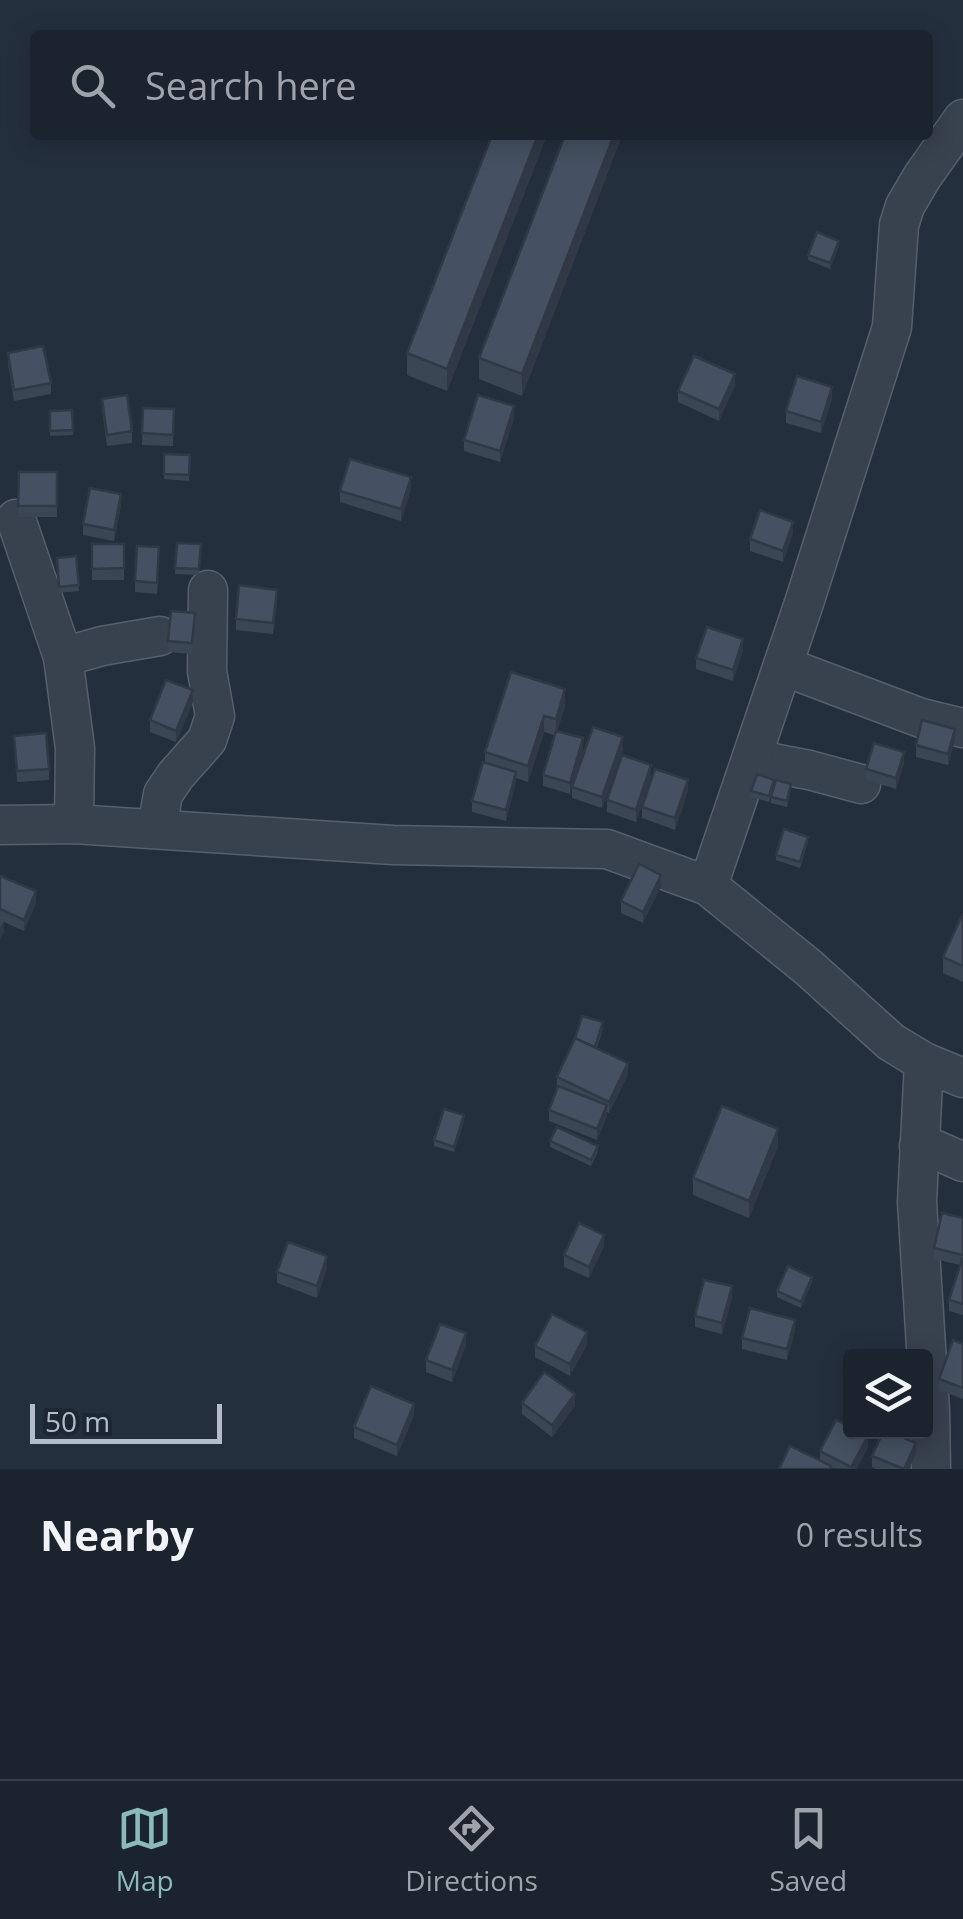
<!DOCTYPE html>
<html lang="en">
<head>
<meta charset="utf-8">
<style>
	:root { --surface:#1b232e; --page:#242b36; --text:#f1f3f6; --muted:#a0a4aa; --line:#39404a; --accent:#8bbbb9 }
	body { margin:0; font-family:"Open Sans",sans-serif; background:var(--page); color:var(--text) }
	.controls { position:absolute; right:30px; bottom:30px; display:grid; overflow:hidden; border-radius:10px; box-shadow:0 5px 25px #0003 }
	.controls button { width:90px; height:90px; display:grid; place-items:center; padding:0; border:0; border-bottom:2px solid var(--line); background:var(--surface); color:var(--text); font:50px sans-serif }
	.scale { position:absolute; left:30px; bottom:25px; width:192px; box-sizing:border-box; padding-left:10px; border:5px solid #b4bcc9; border-top:0; font-size:28px; line-height:35px; white-space:nowrap; color:#b4bcc9; -webkit-text-stroke:8px #1d2633; paint-order:stroke }
	.list { margin:0; padding:0; list-style:none }
	h2 { display:flex; justify-content:space-between; align-items:center; height:130px; margin:0; padding:0 40px; font-size:42px }
	h2 small { font-size:32px; font-weight:400; color:var(--muted) }
	.icon { flex:none; width:55px; height:55px; fill:none; stroke:currentColor; stroke-width:2; stroke-linecap:round; stroke-linejoin:round }
	.map { position:relative; flex:none; width:963px; height:1469px; overflow:hidden }
	.search { position:absolute; background:var(--surface); box-shadow:0 5px 25px #0003; left:30px; right:30px; top:30px; height:110px; display:flex; align-items:center; gap:25px; box-sizing:border-box; padding:0 35px; border-radius:10px; color:var(--muted); font-size:38px }
	.sheet { height:310px; background:var(--surface) }
	nav { display:flex; justify-content:space-around; align-items:center; box-sizing:border-box; height:140px; border-top:2px solid var(--line); background:var(--surface); font-size:28px; color:var(--muted) }
	nav a { display:grid; justify-items:center; gap:5px }
	nav .on { color:var(--accent) }
	.map>svg:first-child { display:block }
	.lines { fill:none; stroke-linecap:round; stroke-linejoin:round }
	.minor-casing { stroke:#565f6c; stroke-width:41 }
	.minor { stroke:#38414e; stroke-width:38 }
	.wall { fill:#3b4654 }
	.shaded-wall { fill:#303945 }
	.building { fill:#455162; stroke:#303945; stroke-width:2.5 }
</style>
</head>
<body>
<div class="map">
<svg width="963" height="1469" viewBox="0 0 963 1469">
	<rect width="100%" height="100%" fill="#242f3e"/>
	<g class="lines">
		<g class="minor-casing">
			<g id="minor">
				<path d="M16,519L63,657L75,748L74,824"/>
				<path d="M63,657L102,646L160,636"/>
				<path d="M783,666L921,718L963,728"/>
				<path d="M752,759L809,770L861,784"/>
				<path d="M0,825L74,824L393,845L607,849L708,886L809,968L891,1042L924,1062L963,1078"/>
				<path d="M157,829L163,794L176,775L207,740L215,716L207,671L208,590"/>
				<path d="M708,886L804,603L892,327L899,225L905,206L922,177L963,119"/>
				<path d="M924,1062L917,1202L930,1411L931,1469"/>
				<path d="M919,1146L936,1150L963,1162"/>
			</g>
		</g>
		<use href="#minor" class="minor"/>
	</g>
	<g class="wall">
		<path d="M492,135H547L447,391L407,375V353Z"/>
		<path d="M622,135L522,396L479,379V358Z"/>
		<path d="M839,246L830,269L808,260V255Z"/>
		<path d="M8,353L51,383V394L14,401L8,364Z"/>
		<path d="M735,385L719,421L678,402V391Z"/>
		<path d="M102,399L132,431V443L107,446L102,410Z"/>
		<path d="M832,399L821,433L786,423V411Z"/>
		<path d="M143,408L174,409L173,446L142,445Z"/>
		<path d="M72,410L73,435L50,436V411Z"/>
		<path d="M514,418L500,462L464,451V440Z"/>
		<path d="M164,454L190,455L189,481L164,479Z"/>
		<path d="M19,472H57V517H18Z"/>
		<path d="M411,489L401,521L340,502V491Z"/>
		<path d="M121,505L114,541L83,535V524Z"/>
		<path d="M793,533L783,562L750,551V539Z"/>
		<path d="M177,543L201,544L199,575L175,574Z"/>
		<rect x="92" y="544" width="32" height="36"/>
		<path d="M76,556L79,591L59,593L57,558Z"/>
		<path d="M159,558L157,594L135,592V581Z"/>
		<path d="M277,601L273,634L236,630V619Z"/>
		<path d="M195,624L192,654L168,652V641Z"/>
		<path d="M743,650L733,681L696,669V658Z"/>
		<path d="M511,672L565,706L557,731L583,750L570,794L543,786V775L554,735L544,732L528,782L516,778L506,821L472,812V801L485,763V752Z"/>
		<path d="M193,702L176,742L150,732V720Z"/>
		<path d="M14,736L49,769V780L17,782Z"/>
		<path d="M955,740L948,765L916,757V745Z"/>
		<path d="M623,748L602,808L572,798V787Z"/>
		<path d="M904,763L896,789L866,780V769Z"/>
		<path d="M651,776L636,822L607,812V800Z"/>
		<path d="M774,785L769,802L751,797V791Z"/>
		<path d="M791,790L787,807L771,803V797Z"/>
		<path d="M688,791L675,830L642,818V807Z"/>
		<path d="M808,842L800,868L776,860V855Z"/>
		<path d="M0,876L36,903L24,931L4,922V931L0,940Z"/>
		<path d="M661,886L643,923L621,913V901Z"/>
		<path d="M963,913V982L943,973V957Z"/>
		<path d="M603,1028L597,1048L628,1074L609,1113L607,1112V1116L597,1140L549,1121V1110L557,1088V1077Z"/>
		<path d="M464,1121L454,1152L434,1146V1140Z"/>
		<path d="M550,1141L598,1151L591,1166L550,1147Z"/>
		<path d="M778,1146L749,1218L693,1195V1178Z"/>
		<path d="M963,1218V1315L949,1311V1300L960,1265L934,1259V1248Z"/>
		<path d="M604,1246L589,1278L564,1267V1255Z"/>
		<path d="M327,1268L317,1298L277,1283V1272Z"/>
		<path d="M812,1282L801,1308L777,1297V1291Z"/>
		<path d="M732,1298L722,1334L695,1327V1316Z"/>
		<path d="M795,1331L787,1360L742,1349V1338Z"/>
		<path d="M587,1344L570,1376L535,1357V1346Z"/>
		<path d="M963,1344V1399L939,1390V1379Z"/>
		<path d="M466,1345L452,1382L426,1372V1360Z"/>
		<path d="M522,1403L575,1406L552,1437L522,1414Z"/>
		<path d="M414,1415L397,1456L354,1438V1427Z"/>
		<path d="M868,1447L856,1469L831,1468V1469L820,1460V1451Z"/>
		<path d="M916,1454L909,1469H876L872,1467V1456Z"/>
	</g>
	<g class="shaded-wall">
		<path d="M538,135H547L447,391V369Z"/>
		<path d="M614,135H622V136L522,396V374Z"/>
		<path d="M839,241V246L830,269V263Z"/>
		<path d="M735,374V385L719,421V409Z"/>
		<path d="M832,387V399L821,433V422Z"/>
		<path d="M514,406V418L500,462V451Z"/>
		<path d="M411,477V489L401,521V509Z"/>
		<path d="M121,494V505L114,541V530Z"/>
		<path d="M793,522V533L783,562V551Z"/>
		<path d="M743,639V650L733,681V670Z"/>
		<path d="M565,689V706L556,736V719Z"/>
		<path d="M193,690V702L176,742V731Z"/>
		<path d="M544,716V732L528,782V766Z"/>
		<path d="M955,729V740L948,765V754Z"/>
		<path d="M623,737V748L602,808V797Z"/>
		<path d="M583,738V750L570,794V783Z"/>
		<path d="M904,752V763L896,789V778Z"/>
		<path d="M651,765V776L636,822V810Z"/>
		<path d="M516,772V783L506,821V810Z"/>
		<path d="M688,780V791L675,830V818Z"/>
		<path d="M661,875V886L643,923V912Z"/>
		<path d="M36,891V903L24,931V920Z"/>
		<path d="M4,920V931L0,940V928Z"/>
		<path d="M628,1063V1074L609,1113V1102Z"/>
		<path d="M607,1105V1116L597,1140V1129Z"/>
		<path d="M464,1115V1121L454,1152V1147Z"/>
		<path d="M778,1129V1146L749,1218V1201Z"/>
		<path d="M604,1235V1246L589,1278V1267Z"/>
		<path d="M327,1256V1268L317,1298V1286Z"/>
		<path d="M812,1277V1282L801,1308V1302Z"/>
		<path d="M732,1286V1298L722,1334V1323Z"/>
		<path d="M795,1320V1331L787,1360V1349Z"/>
		<path d="M587,1332V1344L570,1376V1364Z"/>
		<path d="M466,1333V1345L452,1382V1370Z"/>
		<path d="M575,1394V1406L552,1437V1425Z"/>
		<path d="M414,1404V1415L397,1456V1445Z"/>
		<path d="M868,1436V1447L856,1469H851Z"/>
		<path d="M916,1443V1454L909,1469H904Z"/>
	</g>
	<g class="building">
		<path d="M492,135H538L447,369L407,353Z"/>
		<path d="M565,135H614L522,374L479,358Z"/>
		<path d="M817,232L839,241L830,263L808,255Z"/>
		<path d="M43,346L51,383L14,390L8,353Z"/>
		<path d="M694,356L735,374L719,409L678,391Z"/>
		<path d="M797,376L832,387L821,422L786,411Z"/>
		<path d="M127,395L132,431L107,435L102,399Z"/>
		<path d="M478,395L514,406L500,451L464,440Z"/>
		<path d="M143,408L174,409L173,435L142,433Z"/>
		<path d="M72,410L73,430L50,431V411Z"/>
		<path d="M164,454L190,455L189,475L164,474Z"/>
		<path d="M350,459L411,477L401,509L340,491Z"/>
		<path d="M19,472H57V506H18Z"/>
		<path d="M90,488L121,494L114,530L83,524Z"/>
		<path d="M760,510L793,522L783,551L750,539Z"/>
		<path d="M177,543L201,544L199,569L175,568Z"/>
		<path d="M92,544H124V568L92,569Z"/>
		<path d="M137,546L159,547L157,583L135,581Z"/>
		<path d="M76,556L79,585L59,587L57,558Z"/>
		<path d="M239,585L277,590L273,623L236,619Z"/>
		<path d="M171,611L195,613L192,643L168,641Z"/>
		<path d="M707,627L743,639L733,670L696,658Z"/>
		<path d="M511,672L565,689L556,719L544,716L528,766L485,752Z"/>
		<path d="M166,680L193,690L176,731L150,720Z"/>
		<path d="M922,720L955,729L948,754L916,745Z"/>
		<path d="M593,727L623,737L602,797L572,787Z"/>
		<path d="M556,731L583,738L570,783L543,775Z"/>
		<path d="M46,733L49,769L17,771L14,736Z"/>
		<path d="M874,743L904,752L896,778L866,769Z"/>
		<path d="M622,755L651,765L636,810L607,800Z"/>
		<path d="M483,762L516,772L506,810L472,801Z"/>
		<path d="M655,769L688,780L675,818L642,807Z"/>
		<path d="M757,774L774,780L769,796L751,791Z"/>
		<path d="M776,780L791,784L787,801L771,797Z"/>
		<path d="M784,829L808,837L800,862L776,855Z"/>
		<path d="M639,864L661,875L643,912L621,901Z"/>
		<path d="M0,876L36,891L24,920L0,909Z"/>
		<path d="M963,913V966L943,957Z"/>
		<path d="M582,1016L603,1022L595,1047L575,1039Z"/>
		<path d="M575,1038L628,1063L609,1102L557,1077Z"/>
		<path d="M558,1086L607,1105L597,1129L549,1110Z"/>
		<path d="M722,1106L778,1129L749,1201L693,1178Z"/>
		<path d="M444,1109L464,1115L454,1147L434,1140Z"/>
		<path d="M557,1127L598,1146L591,1160L550,1141Z"/>
		<path d="M942,1213L963,1218V1255L934,1248Z"/>
		<path d="M579,1223L604,1235L589,1267L564,1255Z"/>
		<path d="M288,1242L327,1256L317,1286L277,1272Z"/>
		<path d="M962,1259L963,1260V1304L949,1300Z"/>
		<path d="M788,1266L812,1277L801,1302L777,1291Z"/>
		<path d="M704,1280L732,1286L722,1323L695,1316Z"/>
		<path d="M750,1308L795,1320L787,1349L742,1338Z"/>
		<path d="M552,1314L587,1332L570,1364L535,1346Z"/>
		<path d="M440,1324L466,1333L452,1370L426,1360Z"/>
		<path d="M953,1340L963,1344V1388L939,1379Z"/>
		<path d="M544,1372L575,1394L552,1425L522,1403Z"/>
		<path d="M371,1386L414,1404L397,1445L354,1427Z"/>
		<path d="M836,1420L850,1427V1432H859L868,1436L851,1467L820,1451Z"/>
		<path d="M883,1432H890L916,1443L904,1469L872,1456Z"/>
		<path d="M790,1446L831,1466L830,1469H779Z"/>
	</g>
</svg>
<div class="controls">
<button><svg class="icon" aria-label="layers" viewBox="0 0 24 24"><path d="M12 4l9 5-9 5-9-5zM3 14l9 5 9-5"/></svg></button>
</div>
<div class="scale">50 m</div>
<div class="search"><svg class="icon" aria-label="search" viewBox="0 0 24 24"><circle cx="10" cy="10" r="6"/><path d="M15 15l6 6"/></svg>Search here</div>
</div>
<section class="sheet">
<h2>Nearby<small>0 results</small></h2>
<ul class="list">
</ul>
</section>
<nav>
<a class="on"><svg class="icon" aria-label="map" viewBox="0 0 24 24"><path d="M3 6l6-2 6 2 6-2v14l-6 2-6-2-6 2zM9 4v14M15 6v14"/></svg>Map</a>
<a><svg class="icon" aria-label="directions" viewBox="0 0 24 24"><path d="M12 3l9 9-9 9-9-9zM9 14v-3h6M13 9l2 2-2 2"/></svg>Directions</a>
<a><svg class="icon" aria-label="saved" viewBox="0 0 24 24"><path d="M7 4h10v16l-5-4-5 4z"/></svg>Saved</a>
</nav>
</body>
</html>
